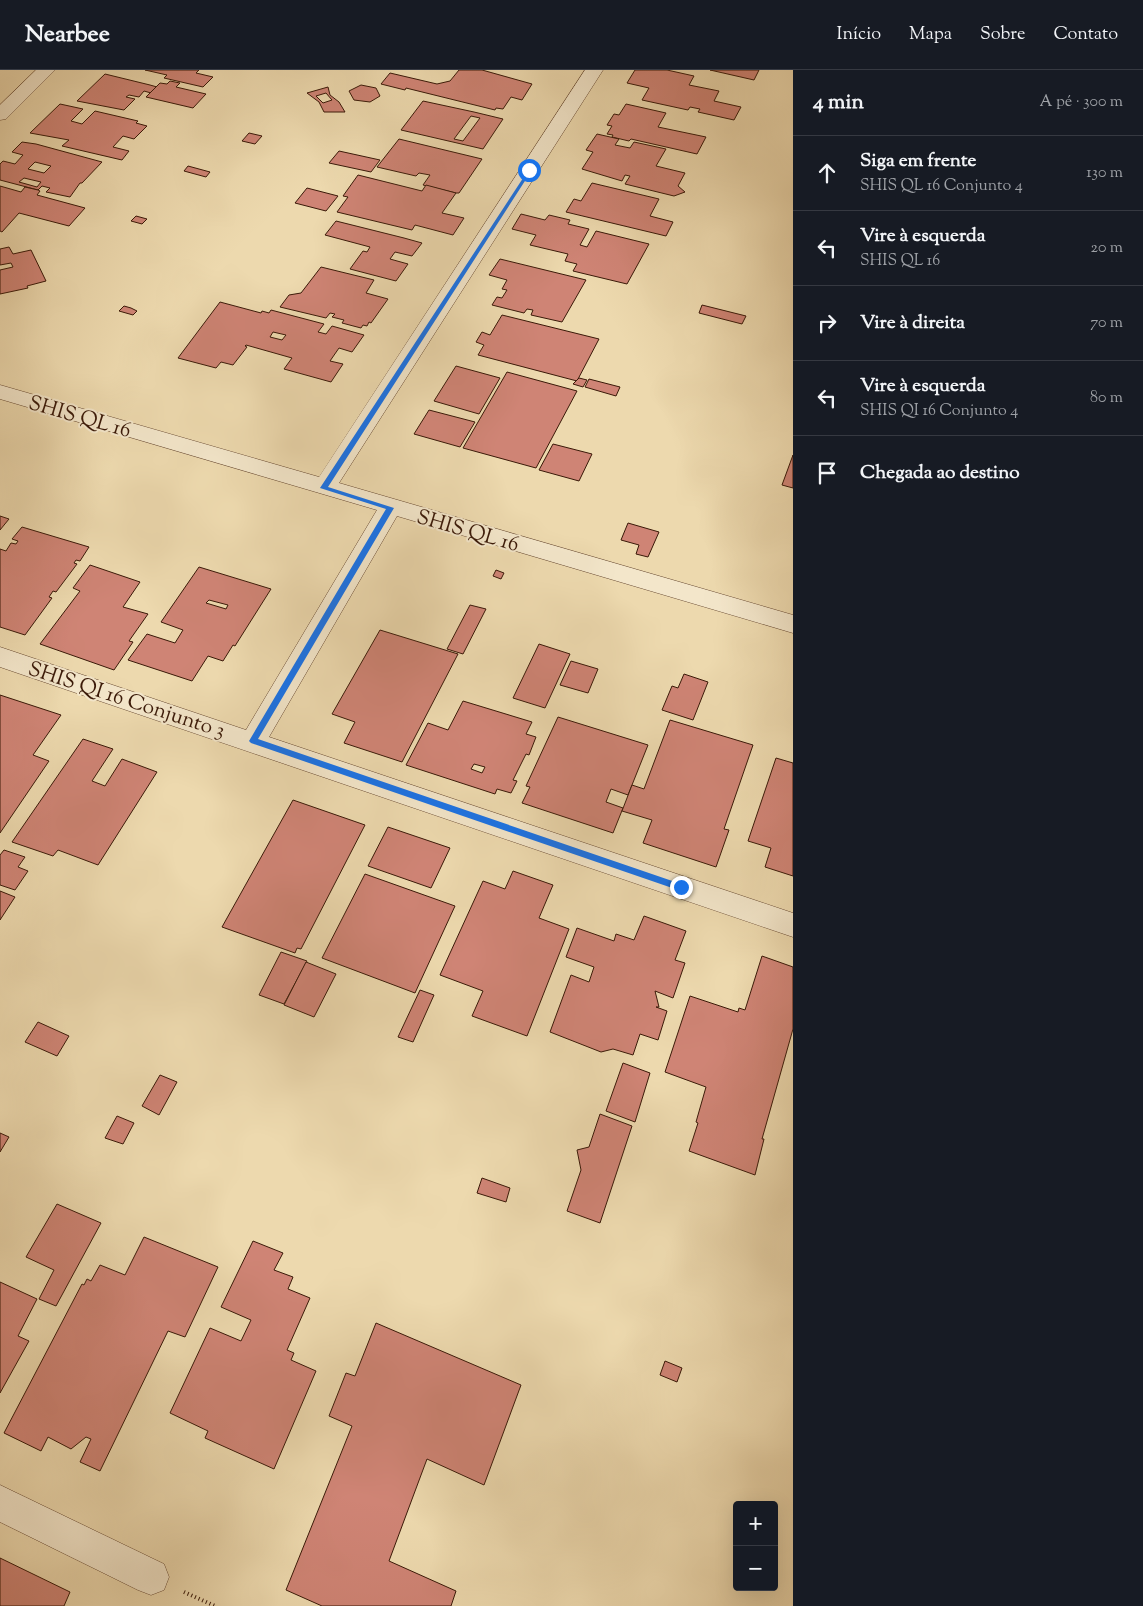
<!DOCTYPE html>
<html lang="pt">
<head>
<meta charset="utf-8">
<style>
	:root { --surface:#171b24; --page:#242831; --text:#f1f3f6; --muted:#9ea1a6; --line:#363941 }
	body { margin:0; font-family:"Sorts Mill Goudy",serif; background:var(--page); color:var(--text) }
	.controls { position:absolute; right:15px; bottom:15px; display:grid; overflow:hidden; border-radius:5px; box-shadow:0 5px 20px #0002 }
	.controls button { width:45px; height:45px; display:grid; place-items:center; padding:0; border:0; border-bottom:1px solid var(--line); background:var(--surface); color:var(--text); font:25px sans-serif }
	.stop { position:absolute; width:15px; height:15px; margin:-11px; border:4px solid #1a73e8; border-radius:50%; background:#fff }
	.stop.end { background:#1a73e8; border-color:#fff; box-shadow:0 1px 5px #0008 }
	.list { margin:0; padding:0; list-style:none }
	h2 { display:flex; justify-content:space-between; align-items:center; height:65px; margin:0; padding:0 20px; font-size:21px }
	h2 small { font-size:16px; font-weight:400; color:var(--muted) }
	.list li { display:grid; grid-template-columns:32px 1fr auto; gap:15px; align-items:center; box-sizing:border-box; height:75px; padding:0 20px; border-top:1px solid var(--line) }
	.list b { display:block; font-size:19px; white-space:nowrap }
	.list p { margin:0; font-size:16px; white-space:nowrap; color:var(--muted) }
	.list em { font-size:16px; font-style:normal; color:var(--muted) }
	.icon { flex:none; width:28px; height:28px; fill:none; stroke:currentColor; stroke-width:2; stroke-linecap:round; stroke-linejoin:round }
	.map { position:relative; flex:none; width:793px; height:1536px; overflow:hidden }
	header { display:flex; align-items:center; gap:30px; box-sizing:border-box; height:70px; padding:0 25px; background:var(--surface); border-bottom:1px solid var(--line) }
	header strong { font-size:24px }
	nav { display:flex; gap:28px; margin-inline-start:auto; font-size:18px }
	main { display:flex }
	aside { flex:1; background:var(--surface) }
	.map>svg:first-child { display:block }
	.building { fill:#cf8475; stroke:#3a1908; fill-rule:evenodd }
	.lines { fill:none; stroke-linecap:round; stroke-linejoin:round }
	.minor-casing { stroke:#674932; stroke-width:1 }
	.path { stroke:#3a1908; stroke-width:4; stroke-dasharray:1 3; stroke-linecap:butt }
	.minor { fill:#f3e6ca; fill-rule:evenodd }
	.route { fill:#1a73e8 }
	.labels { text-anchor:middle; stroke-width:4; stroke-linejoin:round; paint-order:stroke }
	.street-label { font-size:21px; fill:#3a1908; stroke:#f3e6ca }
</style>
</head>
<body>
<header>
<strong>Nearbee</strong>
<nav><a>Início</a><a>Mapa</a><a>Sobre</a><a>Contato</a></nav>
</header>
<main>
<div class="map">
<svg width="793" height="1536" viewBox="0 0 793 1536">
	<rect width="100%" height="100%" fill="#edd9ae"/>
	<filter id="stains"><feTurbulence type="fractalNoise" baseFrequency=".004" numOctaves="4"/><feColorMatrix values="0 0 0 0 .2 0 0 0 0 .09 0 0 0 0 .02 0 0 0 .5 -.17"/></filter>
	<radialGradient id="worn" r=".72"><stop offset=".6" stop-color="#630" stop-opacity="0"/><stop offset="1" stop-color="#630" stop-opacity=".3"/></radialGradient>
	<g class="building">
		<path d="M145,0H199L196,3L213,7L203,17L164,8L167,5Z"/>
		<path d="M459,0H482L532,14L522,30L511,27L503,39L496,38L495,40L406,18L405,20L381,14L390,3L437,14L450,11Z"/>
		<path d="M635,0H667L694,6L689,15L719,21L714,31L741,37L734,50L698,42L700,39L690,37L688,40L642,30L649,18L627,13Z"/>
		<path d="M710,0H759L754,10Z"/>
		<path d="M105,4L150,15L157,17L151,23L144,21L139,27L129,25L126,27L135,29L124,40L77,31Z"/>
		<path d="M170,11L180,13L176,17L206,24L193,38L146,27L160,13L167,14Z"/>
		<path d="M361,15L376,18L380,26L370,32L354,30L349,21Z"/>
		<path d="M328,17L330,25L339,32L345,42H324L319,32L307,23ZM326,23L332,30L323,33L316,26Z"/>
		<path d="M423,31L474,42L503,49L483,79L401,60ZM471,46L480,48L463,71L454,69Z"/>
		<path d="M60,34L83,39L71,51L82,54L95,41L138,51L136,53L147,56L134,69L123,66L113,77L129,81L122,90L62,76L69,70L30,63Z"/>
		<path d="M626,34L666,43L658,57L706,67L697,84L631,69L629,71L612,67L613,65L607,64L612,56L607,55L614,44L619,45Z"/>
		<path d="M249,63L262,66L255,74L242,71Z"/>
		<path d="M597,64L619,69L615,75L630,78L634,72L666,79L656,96L685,103L678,116L685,122L674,126L625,114L630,106L625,105L622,111L582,99L593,82L586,80Z"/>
		<path d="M399,69L482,89L459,123H456L423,115L430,105L419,103L416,106L377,97Z"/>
		<path d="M22,72L36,74L102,92L82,113H80L70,127L46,122L50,118L42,116L38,120L0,110V94L3,91L15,94L23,85L12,82ZM35,92L51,96L44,103L28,99ZM24,108L41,112L37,117L19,112Z"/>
		<path d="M339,81L380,90L371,102L329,93Z"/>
		<path d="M188,96L210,102L206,107L184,101Z"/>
		<path d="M358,105L422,121L426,115L456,123L442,143L464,148L453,165L415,155L412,160L337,142L348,127L343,126Z"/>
		<path d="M592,113L659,129L650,146L673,152L666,166L566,142L574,129L581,131Z"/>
		<path d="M0,116L21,122L25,117L38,120L40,121L37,125L85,138L69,156L19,143L2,162L0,161Z"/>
		<path d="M307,118L338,126L326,141L295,133Z"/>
		<path d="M521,144L545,150L549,145L570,150L568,154L589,159L580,175L587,177L596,161L649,174L627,214L573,201L577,194L565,191L568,184L530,175L536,165L512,159Z"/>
		<path d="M136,146L147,149L142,154L131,151Z"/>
		<path d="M336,151L404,168L422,173L412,186L395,182L390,189L408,194L396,211L350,199L363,181L367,182L370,177L325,165Z"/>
		<path d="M9,177L13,184L31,180L46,211L27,216L28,218L0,224V200L13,197L11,193L0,195V179Z"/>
		<path d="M500,189L586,210L562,252L531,245L533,240L527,239L524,243L492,235L497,227L502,228L507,220L502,219L507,210L489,205Z"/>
		<path d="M321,197L374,210L366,223L388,229L371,253L369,252L367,256L363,255L361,258L342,253L344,250L332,247L335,244L330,243L326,248L280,237L289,225L301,223Z"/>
		<path d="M220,232L261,243L262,241L269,243L271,240L324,254L318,262L326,264L332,256L364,265L352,282L339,278L330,291L343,294L331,312L284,299L292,288L246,275L245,276L247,277L233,295L221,292L216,298L178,288ZM273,262L286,265L282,270L270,267Z"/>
		<path d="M702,235L746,246L742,254L699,243Z"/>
		<path d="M124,236L131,238L137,241L133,245L119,241Z"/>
		<path d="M502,245L599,269L577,311L478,285L484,275L476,272L482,262L490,265Z"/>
		<path d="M456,296L500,308L479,344L434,331Z"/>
		<path d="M507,302L577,321L536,398L463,378Z"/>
		<path d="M579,308L587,310L583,317L573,314Z"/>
		<path d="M589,309L620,317L616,326L585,317Z"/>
		<path d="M429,340L475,352L460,377L414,364Z"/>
		<path d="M553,374L592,384L579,411L539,400Z"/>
		<path d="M793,385V418L782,415Z"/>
		<path d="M0,446L9,449L0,460Z"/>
		<path d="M628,453L659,462L648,487L636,484L639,475L621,470Z"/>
		<path d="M22,457L89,477L80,491L76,490L74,493L77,494L56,522L53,521L49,527L52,528L25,565L0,557V479L6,481L11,473L16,474L18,471L12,469Z"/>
		<path d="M90,495L140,512L123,537L148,544L129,571L133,572L114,600L40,574L80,521L73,518Z"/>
		<path d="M199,497L271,519L235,576L233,575L223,591L208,586L192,611L128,590L147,564L175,573L183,560L161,552ZM209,530L228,535L226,539L206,533Z"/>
		<path d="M496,500L504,503L501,509L493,506Z"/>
		<path d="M470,535L486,539L463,584L447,579Z"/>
		<path d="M380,560L458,584L402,692L344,673L355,652L332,644Z"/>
		<path d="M539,574L570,584L545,638L513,628Z"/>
		<path d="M571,591L598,599L588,623L560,615Z"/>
		<path d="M684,604L708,612L693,650L662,640L672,616L678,618Z"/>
		<path d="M0,625L61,645L33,685L49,691L0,763Z"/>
		<path d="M463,631L532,652L526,664L536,667L529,685L526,684L513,710L517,711L511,723L497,719L495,724L406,695L428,653L448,660ZM474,694L485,697L482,703L471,699Z"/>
		<path d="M558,647L648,675L628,725L611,719L606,732L623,738L613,763L522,733L530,717L526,716Z"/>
		<path d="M670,650L753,675L724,759L729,760L716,797L643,773L652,750L622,741L632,715L644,719Z"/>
		<path d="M83,669L113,679L92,711L105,716L122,689L157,702L98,795L58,780L53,786L12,772Z"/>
		<path d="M776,688L793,693V806L765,797L771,778L748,771Z"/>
		<path d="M293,730L365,755L301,879L297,878L295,883L222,857Z"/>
		<path d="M388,757L450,778L431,818L368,796Z"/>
		<path d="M4,780L25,787L18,797L28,801L15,820L0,815V785Z"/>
		<path d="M513,801L553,815L539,848L569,859L527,966L472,946L483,921L440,905L483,811L505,819Z"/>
		<path d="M365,804L455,836L415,923L322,888Z"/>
		<path d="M0,821L15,827L0,850Z"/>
		<path d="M644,846L686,861L675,890L685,893L673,928L655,921L659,937H656L667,941L658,970L640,964L633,985L613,979L601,982L550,962L571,905L589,912L594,897L566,887L577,858L614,871L616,864L634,870Z"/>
		<path d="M281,882L307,891L284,934L259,925Z"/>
		<path d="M762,886L793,897V959L762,1069H764L755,1105L689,1081L698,1053L696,1052L706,1017L665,1002L690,926L738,942L739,938L745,940Z"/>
		<path d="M306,892L336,904L314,947L284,935Z"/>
		<path d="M420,920L434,925L413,972L398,967Z"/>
		<path d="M38,952L69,966L57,986L25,972Z"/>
		<path d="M623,993L650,1003L635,1052L606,1041Z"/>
		<path d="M160,1005L177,1012L159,1045L142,1036Z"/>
		<path d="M600,1044L632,1056L600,1153L567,1141L581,1100L577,1080L589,1077Z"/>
		<path d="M117,1046L134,1053L123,1074L105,1068Z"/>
		<path d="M0,1063L9,1067L0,1082Z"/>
		<path d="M482,1108L510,1118L506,1132L477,1123Z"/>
		<path d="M57,1134L101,1153L56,1236L39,1229L54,1200L26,1187Z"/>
		<path d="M144,1167L218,1197L185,1267L168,1261L100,1401L80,1392L91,1369L86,1367L71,1379L48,1367L41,1381L4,1363L82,1214L84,1215L87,1209L91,1211L100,1195L125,1205Z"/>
		<path d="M253,1171L283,1183L274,1200L293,1207L288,1219L310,1228L287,1280L294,1283L291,1290L316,1301L274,1399L205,1368L208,1361L170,1343L210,1258L241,1271L251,1250L221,1237Z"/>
		<path d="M0,1212L37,1229L18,1266L29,1271L0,1323Z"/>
		<path d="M376,1253L521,1315L484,1415L427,1389L389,1491L456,1521L451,1536H322L286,1520L352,1356L329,1346L346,1303L355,1306Z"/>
		<path d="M665,1291L682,1298L677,1312L660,1305Z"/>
		<path d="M0,1488L70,1522L64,1536H0Z"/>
	</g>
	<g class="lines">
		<g class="minor-casing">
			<g id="minor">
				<path d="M36,0H55L6,49L0,50V35Z"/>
				<path d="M585,0H603L339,413L793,545V563L397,446L269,667L793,843V867L0,597V577L246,660L377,440L0,329V315L319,407Z"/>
				<path d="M0,1415L164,1494L169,1507L164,1520L151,1525L138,1520L0,1452Z"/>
			</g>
		</g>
		<path class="path" d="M184,1522L215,1536"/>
		<use href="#minor" class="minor"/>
	</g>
	<path class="route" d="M529,99L532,100L328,417L394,438L258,669L684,815L686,817L681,821L251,673L249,671L386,439L320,418Z"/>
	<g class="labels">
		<g class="street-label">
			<text transform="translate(80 346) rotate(16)" y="7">SHIS QL 16</text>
			<text transform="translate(468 460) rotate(16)" y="7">SHIS QL 16</text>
			<text transform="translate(127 629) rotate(18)" y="7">SHIS QI 16 Conjunto 3</text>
		</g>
	</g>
	<rect width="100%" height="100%" filter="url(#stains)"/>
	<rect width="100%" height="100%" fill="url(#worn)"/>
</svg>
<div class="controls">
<button>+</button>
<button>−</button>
</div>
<div class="stop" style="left:529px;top:100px"></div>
<div class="stop end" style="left:681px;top:817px"></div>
</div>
<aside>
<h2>4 min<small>A pé · 300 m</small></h2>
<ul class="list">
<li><svg class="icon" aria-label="ahead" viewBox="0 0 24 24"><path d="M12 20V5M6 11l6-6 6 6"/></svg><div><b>Siga em frente</b><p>SHIS QL 16 Conjunto 4</p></div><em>130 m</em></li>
<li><svg class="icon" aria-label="left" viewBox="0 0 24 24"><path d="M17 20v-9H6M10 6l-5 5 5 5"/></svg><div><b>Vire à esquerda</b><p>SHIS QL 16</p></div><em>20 m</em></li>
<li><svg class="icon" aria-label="right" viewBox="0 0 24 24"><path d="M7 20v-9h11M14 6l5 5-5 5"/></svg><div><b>Vire à direita</b></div><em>70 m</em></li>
<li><svg class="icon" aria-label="left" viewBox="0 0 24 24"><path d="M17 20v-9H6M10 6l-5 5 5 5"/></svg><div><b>Vire à esquerda</b><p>SHIS QI 16 Conjunto 4</p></div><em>80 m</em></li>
<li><svg class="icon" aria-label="arrive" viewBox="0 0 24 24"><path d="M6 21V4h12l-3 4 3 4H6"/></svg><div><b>Chegada ao destino</b></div></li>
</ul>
</aside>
</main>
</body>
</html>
